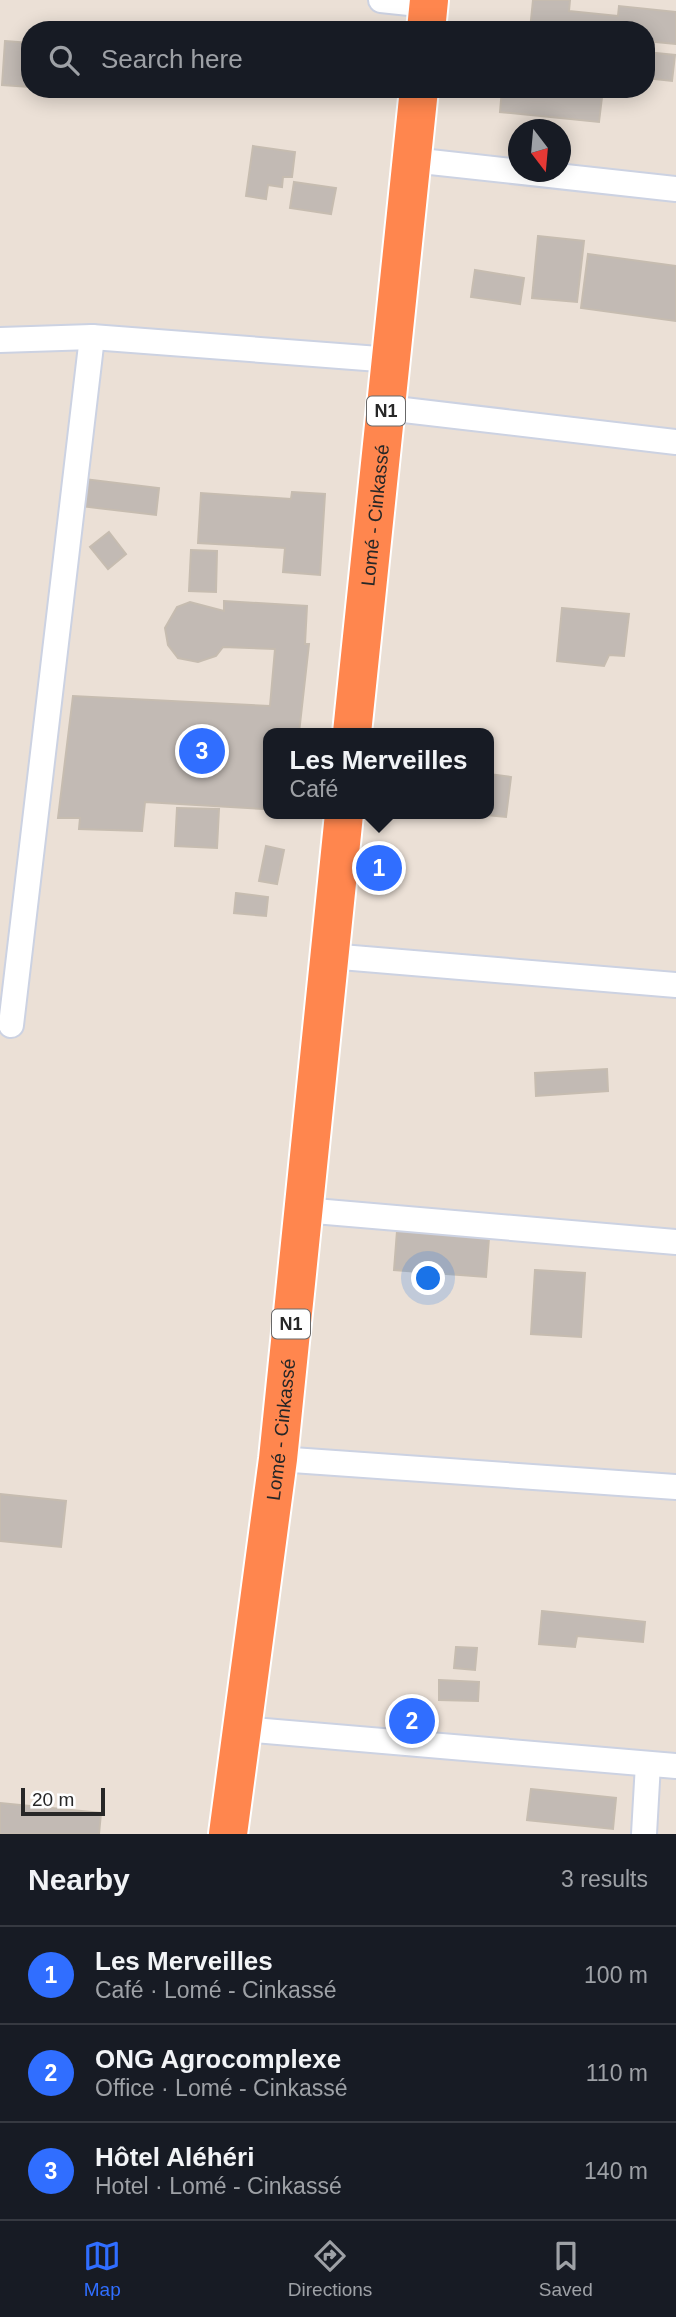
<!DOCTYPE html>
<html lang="en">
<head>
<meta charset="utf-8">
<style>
	:root { --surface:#171b24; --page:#20242c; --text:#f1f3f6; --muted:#9ea1a6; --line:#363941; --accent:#306eff }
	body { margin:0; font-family:Arial,sans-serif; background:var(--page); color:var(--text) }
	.compass { position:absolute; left:508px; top:119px; width:63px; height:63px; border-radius:50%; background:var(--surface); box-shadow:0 4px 18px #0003; rotate:164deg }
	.scale { position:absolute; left:21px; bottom:18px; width:84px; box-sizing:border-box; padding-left:7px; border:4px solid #272727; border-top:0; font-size:19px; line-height:24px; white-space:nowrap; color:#272727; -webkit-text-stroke:5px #fff; paint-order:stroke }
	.you { position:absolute; left:429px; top:1279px; width:24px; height:24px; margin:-18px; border:5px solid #fff; border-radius:50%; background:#1a73e8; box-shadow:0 0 0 10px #1a73e833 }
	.badge { display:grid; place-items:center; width:46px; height:46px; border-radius:50%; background:var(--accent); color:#fff; font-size:23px; font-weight:700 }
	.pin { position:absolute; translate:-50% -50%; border:4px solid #fff; box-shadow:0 2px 7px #0006 }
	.popup { position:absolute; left:263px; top:728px; width:231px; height:91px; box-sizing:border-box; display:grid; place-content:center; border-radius:14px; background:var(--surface); filter:drop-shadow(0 2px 5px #0005); font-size:23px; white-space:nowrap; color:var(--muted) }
	.popup b { font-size:26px; color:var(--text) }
	.popup::after { content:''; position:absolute; left:50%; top:100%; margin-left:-14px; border:14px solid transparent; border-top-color:var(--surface) }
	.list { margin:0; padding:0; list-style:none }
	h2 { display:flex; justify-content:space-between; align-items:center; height:91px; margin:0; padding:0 28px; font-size:30px }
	h2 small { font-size:23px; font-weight:400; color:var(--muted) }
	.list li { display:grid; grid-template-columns:46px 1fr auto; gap:21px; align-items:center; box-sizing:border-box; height:98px; padding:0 28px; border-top:2px solid var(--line) }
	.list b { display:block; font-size:26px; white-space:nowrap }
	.list p { margin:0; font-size:23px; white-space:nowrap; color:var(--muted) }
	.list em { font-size:23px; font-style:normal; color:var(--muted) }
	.icon { flex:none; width:38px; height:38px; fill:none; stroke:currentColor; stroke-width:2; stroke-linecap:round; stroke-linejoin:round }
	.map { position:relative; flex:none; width:676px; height:1834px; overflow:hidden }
	.search { position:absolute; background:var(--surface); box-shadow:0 4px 18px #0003; left:21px; right:21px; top:21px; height:77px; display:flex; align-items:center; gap:18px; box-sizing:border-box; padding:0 24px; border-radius:28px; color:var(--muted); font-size:26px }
	.sheet { height:385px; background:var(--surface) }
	nav { display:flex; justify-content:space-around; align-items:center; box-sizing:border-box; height:98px; border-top:2px solid var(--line); background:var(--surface); font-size:19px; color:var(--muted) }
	nav a { display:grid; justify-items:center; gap:4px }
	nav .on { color:var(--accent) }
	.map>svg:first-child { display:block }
	.building { fill:#c2bab4; stroke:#c6bcb0; stroke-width:2 }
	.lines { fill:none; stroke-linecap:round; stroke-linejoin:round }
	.street-casing { stroke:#ccd2e2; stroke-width:28 }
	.highway-casing { stroke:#fff; stroke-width:42 }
	.street { stroke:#fff; stroke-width:24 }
	.highway { stroke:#ff864e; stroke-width:38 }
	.labels { text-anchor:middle; stroke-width:7; stroke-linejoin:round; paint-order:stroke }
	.shield { fill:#fff; stroke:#686868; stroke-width:2 }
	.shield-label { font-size:18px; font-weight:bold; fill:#272727 }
	.street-label { font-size:19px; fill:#272727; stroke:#fff }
</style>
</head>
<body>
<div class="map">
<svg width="676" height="1834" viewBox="0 0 676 1834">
	<rect width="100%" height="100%" fill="#ebe0d6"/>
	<g class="building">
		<path d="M533,0H570L569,11L618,16L619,6L676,12V44L646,41V30H530Z"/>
		<path d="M5,41L30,43V87L2,85Z"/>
		<path d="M646,52L675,55L672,81L646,78Z"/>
		<path d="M502,89H603L599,122L500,112Z"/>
		<path d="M253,146L295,152L292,177H283L282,187L268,185L266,199L246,196Z"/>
		<path d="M294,182L336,188L331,214L290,208Z"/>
		<path d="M538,236L584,241L577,302L532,298Z"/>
		<path d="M588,254L676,266V321L581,308Z"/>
		<path d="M475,270L524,278L520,304L471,297Z"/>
		<path d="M84,479L159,488L156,515L80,506Z"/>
		<path d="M292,492L325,494L320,575L283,572L285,548L198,543L201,493L291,499Z"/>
		<path d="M109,532L126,554L108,569L90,547Z"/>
		<path d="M191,550L217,551L216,592L189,591Z"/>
		<path d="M224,601L307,606L305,644H309L299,733H269V782L263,809L145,802L142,831L79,829L80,818H58L73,696L270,706L275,649L223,647L216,656L198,662L178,658L168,645L165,628L177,607L190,602L224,611Z"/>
		<path d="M562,608L629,614L624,656L609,655L604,666L557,661Z"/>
		<path d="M489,774L511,777L506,817L475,814H489Z"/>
		<path d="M177,808L219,809L217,848L175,846Z"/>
		<path d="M266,846L284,850L277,884L259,881Z"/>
		<path d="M236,893L268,897L266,916L234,913Z"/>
		<path d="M607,1069L608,1091L536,1096L535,1073Z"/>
		<path d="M397,1231L489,1238L486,1277L394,1270Z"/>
		<path d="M535,1270L585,1273L581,1337L531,1334Z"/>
		<path d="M0,1494L66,1501L61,1547L0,1541Z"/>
		<path d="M542,1611L645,1622L643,1642L577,1636L575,1647L539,1644Z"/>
		<path d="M456,1647L477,1648L475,1670L454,1668Z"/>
		<path d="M439,1680L479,1682L478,1701L439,1700Z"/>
		<path d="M531,1789L616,1798L613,1829L527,1820Z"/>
		<path d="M0,1803L101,1813L99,1834H0Z"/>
	</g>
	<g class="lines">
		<g class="street-casing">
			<g id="street">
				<path d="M381,0L428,5"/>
				<path d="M412,160L676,189"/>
				<path d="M0,340L92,337L392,360"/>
				<path d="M387,408L676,442"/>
				<path d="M329,956L676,985"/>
				<path d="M11,1025L92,337"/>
				<path d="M303,1210L676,1242"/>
				<path d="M278,1459L676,1487"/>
				<path d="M242,1729L676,1766"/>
				<path d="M644,1834L648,1764"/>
			</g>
		</g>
		<g class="highway-casing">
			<g id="highway">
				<path d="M426,30L429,0"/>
				<path id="s1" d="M352,733L419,89"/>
				<path id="s2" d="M228,1834L278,1459L344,814"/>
			</g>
		</g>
		<use href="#street" class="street"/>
		<use href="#highway" class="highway"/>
	</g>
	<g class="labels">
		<g class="shield">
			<rect x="367" y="396.5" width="38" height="29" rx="5"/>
			<rect x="272" y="1309.5" width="38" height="29" rx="5"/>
		</g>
		<g class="shield-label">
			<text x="386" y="417">N1</text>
			<text x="291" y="1330">N1</text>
		</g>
		<g class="street-label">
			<text dy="7" stroke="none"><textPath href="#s1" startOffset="219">Lomé - Cinkassé</textPath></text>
			<text dy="7" stroke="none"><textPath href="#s2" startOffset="408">Lomé - Cinkassé</textPath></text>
		</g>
	</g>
</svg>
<svg class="compass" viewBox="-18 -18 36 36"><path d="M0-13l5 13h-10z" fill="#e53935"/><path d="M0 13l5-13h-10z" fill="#9ea1a6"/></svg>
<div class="scale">20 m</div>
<div class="you"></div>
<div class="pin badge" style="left:379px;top:868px">1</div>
<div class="popup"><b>Les Merveilles</b>Café</div>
<div class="pin badge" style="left:412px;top:1721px">2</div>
<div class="pin badge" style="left:202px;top:751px">3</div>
<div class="search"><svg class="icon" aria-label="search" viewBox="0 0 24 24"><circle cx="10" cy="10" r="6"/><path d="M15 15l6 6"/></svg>Search here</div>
</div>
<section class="sheet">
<h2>Nearby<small>3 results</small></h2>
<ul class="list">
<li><span class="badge">1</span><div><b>Les Merveilles</b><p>Café · Lomé - Cinkassé</p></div><em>100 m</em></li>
<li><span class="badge">2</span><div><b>ONG Agrocomplexe</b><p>Office · Lomé - Cinkassé</p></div><em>110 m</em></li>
<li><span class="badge">3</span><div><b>Hôtel Aléhéri</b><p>Hotel · Lomé - Cinkassé</p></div><em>140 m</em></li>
</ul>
</section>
<nav>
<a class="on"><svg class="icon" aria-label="map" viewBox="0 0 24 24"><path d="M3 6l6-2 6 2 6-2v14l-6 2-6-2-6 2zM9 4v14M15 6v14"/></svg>Map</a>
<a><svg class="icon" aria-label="directions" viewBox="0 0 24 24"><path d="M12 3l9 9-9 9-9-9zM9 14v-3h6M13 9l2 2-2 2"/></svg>Directions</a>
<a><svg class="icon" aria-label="saved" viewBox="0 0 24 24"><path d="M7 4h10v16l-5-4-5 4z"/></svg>Saved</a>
</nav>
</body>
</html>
